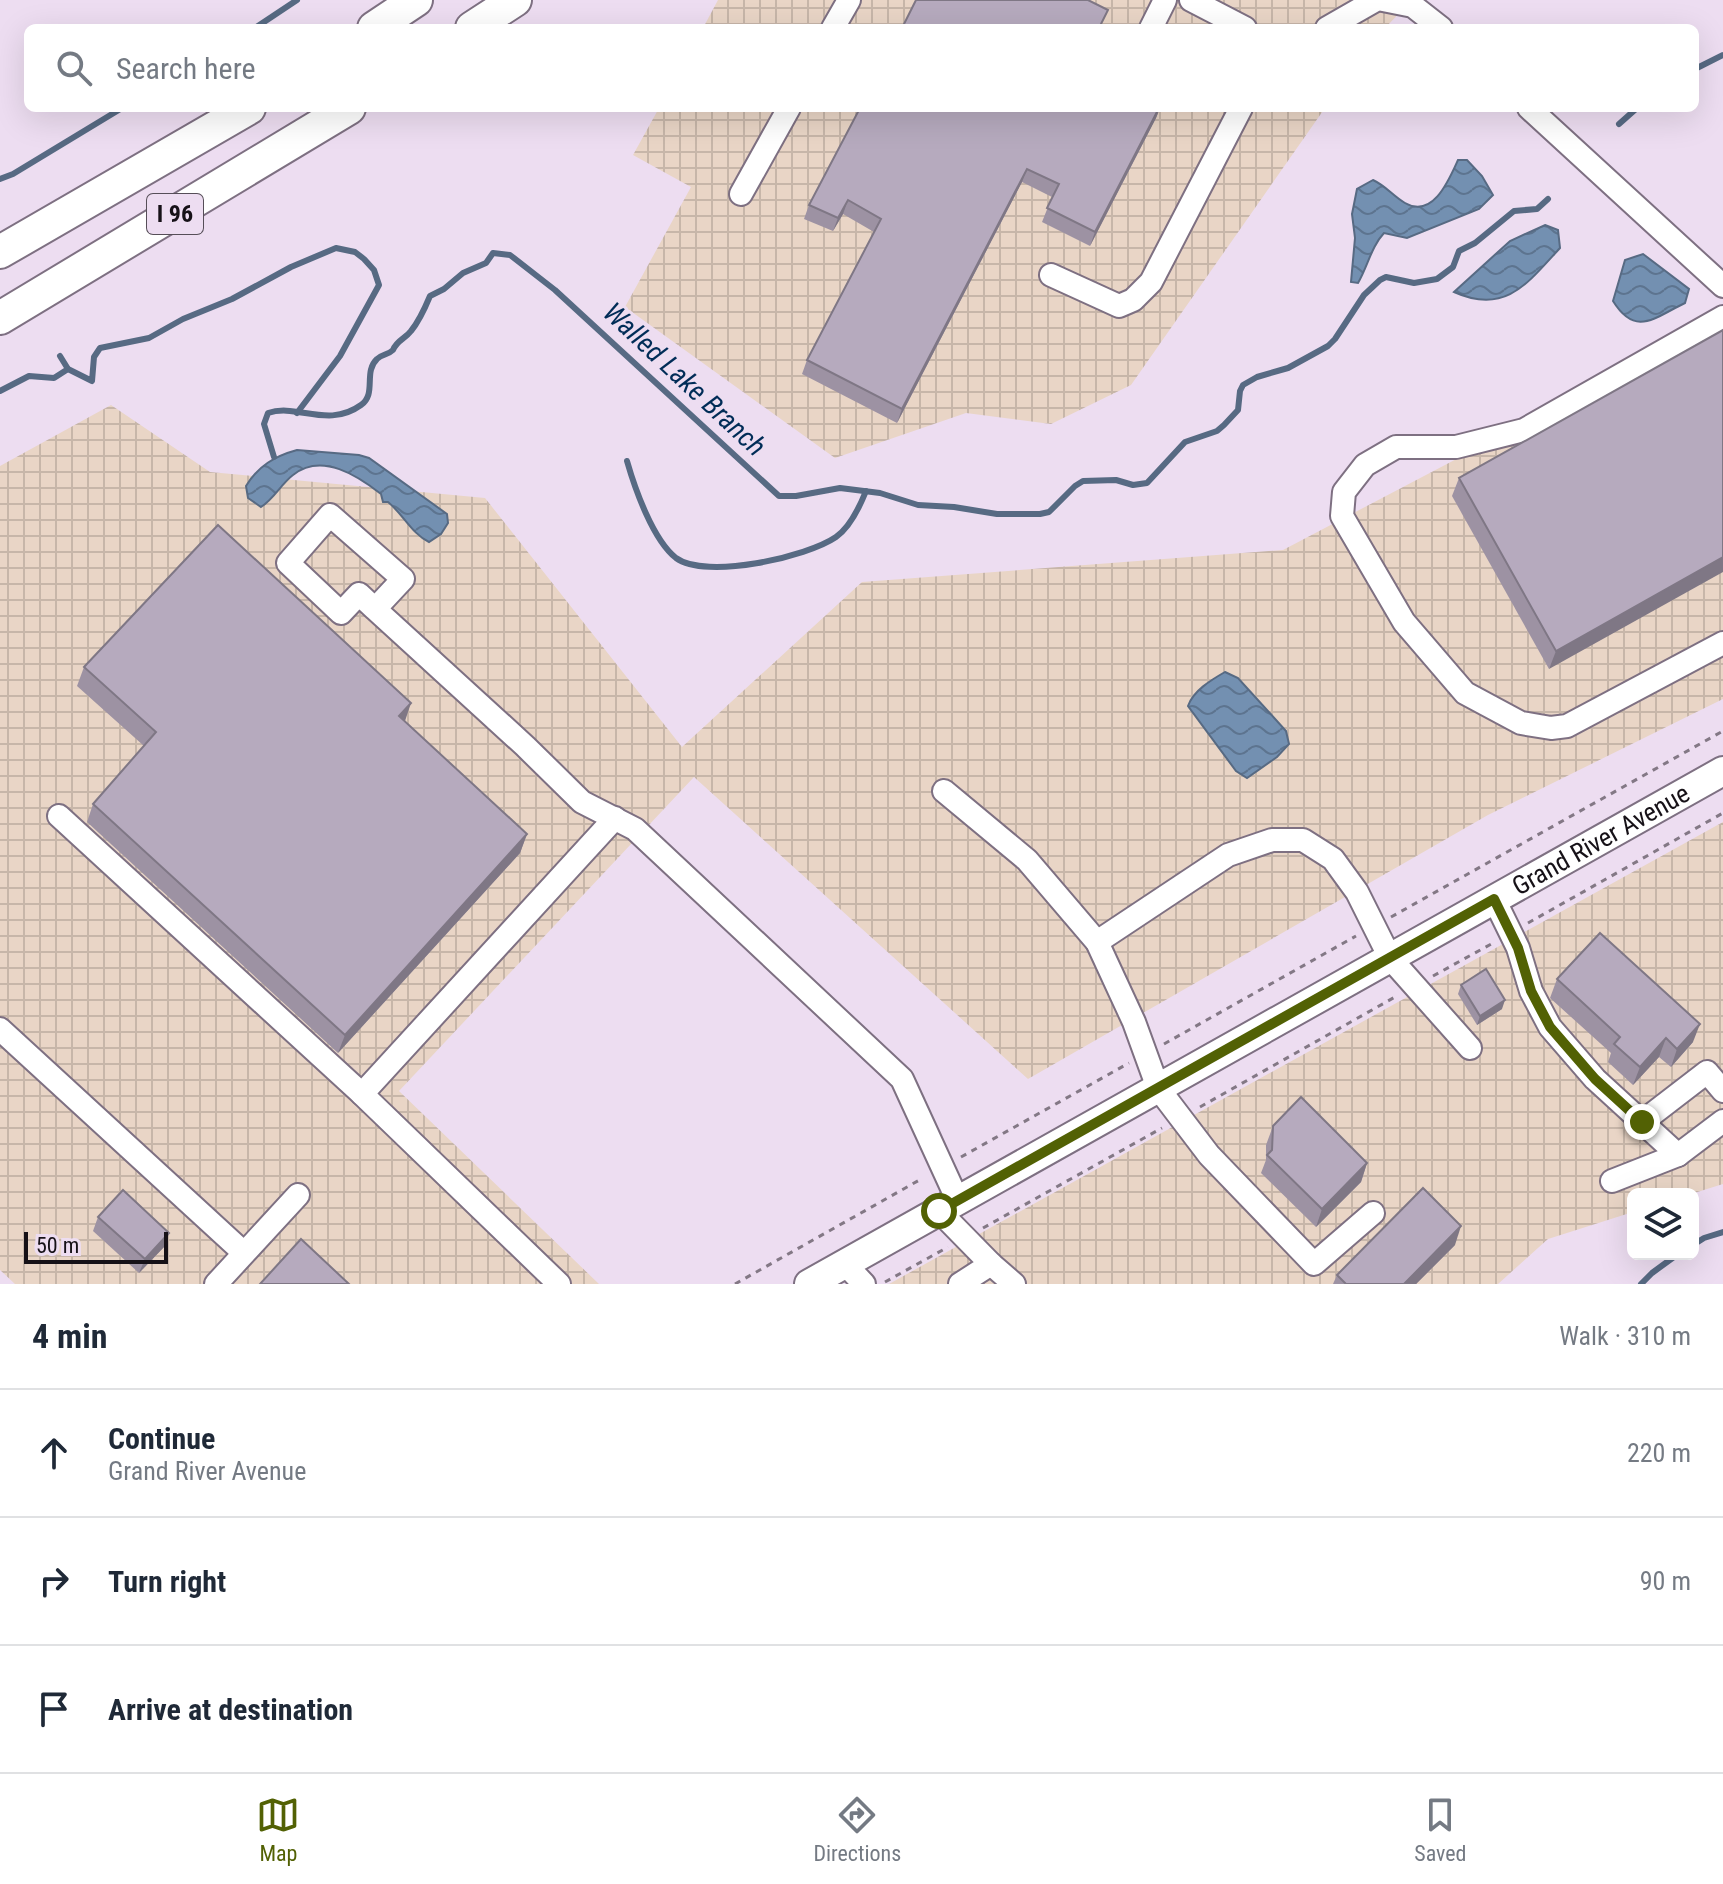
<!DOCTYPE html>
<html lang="en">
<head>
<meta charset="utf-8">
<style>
	:root { --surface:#fff; --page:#f6f6f7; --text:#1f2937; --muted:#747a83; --line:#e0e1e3; --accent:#526104 }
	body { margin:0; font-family:"Roboto Condensed",sans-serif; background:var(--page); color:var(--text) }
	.controls { position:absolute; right:24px; bottom:24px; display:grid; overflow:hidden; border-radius:12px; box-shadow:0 8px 32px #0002 }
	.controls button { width:72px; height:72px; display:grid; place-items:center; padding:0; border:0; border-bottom:2px solid var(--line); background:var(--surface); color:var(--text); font:40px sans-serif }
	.scale { position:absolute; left:24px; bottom:20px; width:144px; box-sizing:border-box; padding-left:8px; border:4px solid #161117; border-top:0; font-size:22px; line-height:28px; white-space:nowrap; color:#161117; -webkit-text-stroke:6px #edddf1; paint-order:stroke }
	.stop { position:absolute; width:24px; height:24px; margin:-18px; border:6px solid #526104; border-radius:50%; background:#fff }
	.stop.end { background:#526104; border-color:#fff; box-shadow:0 2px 8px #0008 }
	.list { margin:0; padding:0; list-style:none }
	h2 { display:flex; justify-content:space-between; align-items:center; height:104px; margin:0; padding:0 32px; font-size:34px }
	h2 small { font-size:26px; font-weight:400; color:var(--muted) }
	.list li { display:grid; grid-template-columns:52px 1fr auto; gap:24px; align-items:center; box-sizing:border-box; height:128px; padding:0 32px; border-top:2px solid var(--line) }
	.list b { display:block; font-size:30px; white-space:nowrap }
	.list p { margin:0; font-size:26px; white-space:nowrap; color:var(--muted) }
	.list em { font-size:26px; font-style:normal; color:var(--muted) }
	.icon { flex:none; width:44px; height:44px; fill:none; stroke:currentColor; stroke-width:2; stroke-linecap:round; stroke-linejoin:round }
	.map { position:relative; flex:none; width:1723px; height:1284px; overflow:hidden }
	.search { position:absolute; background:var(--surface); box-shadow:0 8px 32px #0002; left:24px; right:24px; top:24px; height:88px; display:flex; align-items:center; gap:20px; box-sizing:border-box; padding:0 28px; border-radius:12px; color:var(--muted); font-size:30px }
	.sheet { height:488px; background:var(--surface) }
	nav { display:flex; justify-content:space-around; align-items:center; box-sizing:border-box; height:112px; border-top:2px solid var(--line); background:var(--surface); font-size:22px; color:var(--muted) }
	nav a { display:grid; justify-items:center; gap:4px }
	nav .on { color:var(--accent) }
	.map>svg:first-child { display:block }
	.industrial { fill:url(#industrial-grid) }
	.water { fill:url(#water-waves); stroke:#576a83; stroke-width:2 }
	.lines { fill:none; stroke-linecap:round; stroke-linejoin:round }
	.stream { stroke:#576a83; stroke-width:6 }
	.minor-casing { stroke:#7e7082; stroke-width:26 }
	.major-casing { stroke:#7e7082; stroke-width:32 }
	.highway-casing { stroke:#7e7082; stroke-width:36 }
	.path { stroke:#837885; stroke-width:3; stroke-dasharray:6 6; stroke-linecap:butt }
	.minor { stroke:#fff; stroke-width:22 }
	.major { stroke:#fff; stroke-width:28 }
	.highway { stroke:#fff; stroke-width:32 }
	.wall { fill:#9d92a3 }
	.shaded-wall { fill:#7f7785 }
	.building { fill:#b6aabe; stroke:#7f7785; stroke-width:2 }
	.route { stroke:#526104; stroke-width:10 }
	.labels { text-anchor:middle; stroke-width:6; stroke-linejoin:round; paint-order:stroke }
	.shield { fill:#edddf1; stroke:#564e58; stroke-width:2 }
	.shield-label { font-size:24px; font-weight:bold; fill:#161117 }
	.street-label { font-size:26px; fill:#161117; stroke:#edddf1 }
	.water-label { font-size:28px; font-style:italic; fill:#002c57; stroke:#edddf1 }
</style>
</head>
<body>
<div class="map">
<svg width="1723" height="1284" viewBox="0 0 1723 1284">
	<defs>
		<pattern id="industrial-grid" width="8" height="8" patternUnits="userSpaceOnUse" patternTransform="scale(2)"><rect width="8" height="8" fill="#e9d5c6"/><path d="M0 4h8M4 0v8" fill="none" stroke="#c7b6a9"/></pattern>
		<pattern id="water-waves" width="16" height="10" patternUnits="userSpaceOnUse" patternTransform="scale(2)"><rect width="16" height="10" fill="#7390b1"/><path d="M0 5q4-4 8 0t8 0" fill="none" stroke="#5d748f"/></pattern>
	</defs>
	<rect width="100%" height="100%" fill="#edddf1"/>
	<g class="industrial">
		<path d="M718,0H1412L1385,28H703Z"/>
		<path d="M659,108H1325L1131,385L1051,424L966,413L835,458L625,307L691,187L633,155Z"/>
		<path d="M1723,319V699L1488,815L1028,1079L694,777L399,1091L599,1284H15L0,1270V466L111,405L210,472L485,498L682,747L862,582L1283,550Z"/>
		<path d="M1723,822V1184L1691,1194H1633V1212L1548,1239L1498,1284H889Z"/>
	</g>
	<g class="water">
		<path d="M1458,160H1467L1482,176L1493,195L1479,209L1407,238L1384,233C1371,247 1368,266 1358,283L1351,282L1355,238L1352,214L1357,189L1373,180C1386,186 1393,196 1405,203C1433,219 1449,180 1458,160Z"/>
		<path d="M1545,225L1558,230L1560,248C1527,284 1505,315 1454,292L1510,241Z"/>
		<path d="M1643,254L1689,289L1685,303C1655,317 1636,338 1613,301L1625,260Z"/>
		<path d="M297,450L359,455L369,458L447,514L448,523L441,534L429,542C412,534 403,514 388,502H383L381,494C358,476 322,452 293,475C281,484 274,499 261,507L248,498L246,486C258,466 275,456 297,450Z"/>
		<path d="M1225,672L1238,678L1286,731L1289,744L1277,757L1247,778L1236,771L1188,706C1193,691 1211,680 1225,672Z"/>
	</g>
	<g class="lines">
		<g class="stream">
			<path d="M255,28L297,0"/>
			<path d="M1695,69L1723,55"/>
			<path d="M1619,124L1637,108"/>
			<path d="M0,179L13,174L122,108"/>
			<path d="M60,356L68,369L92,381L94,357L100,348L149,338L183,319L232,299L291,267L336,248L355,252L364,259L374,270L379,285L340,356L297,413"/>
			<path d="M0,391L29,376L54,378L68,369"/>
			<path d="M274,457L264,424L268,413C297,403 328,429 361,405C377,394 363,372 377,359C382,354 388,355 393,350C397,340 405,339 411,331C420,320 425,308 430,296L444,289L463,273L486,263L493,253L510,255L555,290L779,496H796L840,488L880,493L918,505L954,507L997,514H1040L1049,512L1075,486L1083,481L1116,480L1133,485L1147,483L1185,442L1217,431L1224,425L1238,410L1240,391L1243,385L1257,377L1288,368L1328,346L1335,339L1364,295L1380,280L1386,277L1414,283L1437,279L1453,267L1459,251L1475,243L1514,211L1537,209L1548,199"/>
			<path d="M627,461C635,489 653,540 676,558C706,580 807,557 836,537C849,528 860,506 866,491"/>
			<path d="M1693,1245L1704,1238L1723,1232"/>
			<path d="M1641,1284L1652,1273L1678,1254"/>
		</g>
		<g class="minor-casing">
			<g id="minor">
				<path d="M1191,0L1245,28"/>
				<path d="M1383,0L1413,6L1441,28"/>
				<path d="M833,28L849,0"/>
				<path d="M1151,28L1165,0"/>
				<path d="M1327,28L1376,0"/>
				<path d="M1529,108L1723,286"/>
				<path d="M741,194L789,108"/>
				<path d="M1051,275L1119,306L1133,300L1151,282L1241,108"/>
				<path d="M1723,317L1524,430L1456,447H1396L1365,465L1344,492L1342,516L1404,622L1465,693L1521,723L1551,728L1567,726L1723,643"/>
				<path d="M375,609L359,594L341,613L288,563L330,515L403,579L375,609L525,746L582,802L635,829L902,1079L958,1201"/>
				<path d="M944,791L1027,860L1097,942L1134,1022L1158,1088L1209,1155L1314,1264L1373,1213"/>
				<path d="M59,816L362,1094L615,818"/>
				<path d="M1494,899L1518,948L1531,991L1550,1027L1595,1079L1642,1122L1707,1072L1723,1091"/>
				<path d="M1097,942L1228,855L1272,840H1303L1333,859L1357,892L1390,958L1470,1048"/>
				<path d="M0,1029L244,1253"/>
				<path d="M362,1094L559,1284"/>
				<path d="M1642,1122L1678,1155"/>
				<path d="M1612,1181L1678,1155L1723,1121"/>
				<path d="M939,1211L991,1264L960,1284"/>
				<path d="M845,1264L864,1284"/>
				<path d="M991,1264L1014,1284"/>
				<path d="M216,1284L298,1195"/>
			</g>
		</g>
		<g class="major-casing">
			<g id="major">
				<path id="s1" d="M809,1284L1723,771"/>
			</g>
		</g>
		<g class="highway-casing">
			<g id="highway">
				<path d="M374,28L416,0"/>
				<path d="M472,28L515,0"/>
				<path d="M0,252L249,108"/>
				<path d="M0,318L349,108"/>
			</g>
		</g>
		<g class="path">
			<path d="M1391,917L1723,731"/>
			<path d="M1528,923L1723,813"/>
			<path d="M1433,976L1493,943"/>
			<path d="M1164,1044L1356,936"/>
			<path d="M1200,1107L1395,997"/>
			<path d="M961,1157L1129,1063"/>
			<path d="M983,1228L1162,1128"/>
			<path d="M885,1282L948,1247"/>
			<path d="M735,1284L923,1178"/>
		</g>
		<use href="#minor" class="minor"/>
		<use href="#major" class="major"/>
		<use href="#highway" class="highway"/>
	</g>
	<g class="wall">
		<path d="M1160,108L1156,118L1090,246L1042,222L1052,197L1022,182L897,423L802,374L807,360L874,232L843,214L833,231L804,219L809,205Z"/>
		<path d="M1723,330L1549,669L1452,496L1459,478Z"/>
		<path d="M84,667L404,721L527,834L520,853L338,1053L87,822L93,804L144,746L77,686Z"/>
		<path d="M1557,979L1693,1042L1671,1067L1659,1057L1633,1085L1608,1062L1611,1053L1550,998Z"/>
		<path d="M1461,985L1502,1009L1477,1025L1458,994Z"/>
		<path d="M1273,1126L1367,1163L1361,1182L1316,1227L1261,1173L1266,1160V1145Z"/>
		<path d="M98,1217L164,1247L139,1273L93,1231Z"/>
		<path d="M1455,1245L1416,1284H1333L1337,1275Z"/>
	</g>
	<g class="shaded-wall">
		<path d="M1160,108L1156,118L1090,246L1095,232Z"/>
		<path d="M1027,169L1022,182L897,423L902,409Z"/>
		<path d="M848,200L843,214L833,231L838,218Z"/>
		<path d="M1723,557V572L1549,669L1556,651Z"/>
		<path d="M411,703L405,721L399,716Z"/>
		<path d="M527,834L520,853L338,1053L345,1035Z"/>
		<path d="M1505,1000L1502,1009L1477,1025L1480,1016Z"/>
		<path d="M1700,1024L1693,1042L1671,1067L1677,1049Z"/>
		<path d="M1666,1038L1659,1057L1633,1085L1640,1067Z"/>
		<path d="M1367,1163L1361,1182L1316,1227L1322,1209Z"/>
		<path d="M1461,1226L1455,1245L1416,1284H1404Z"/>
		<path d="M169,1233L164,1247L139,1273L145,1259Z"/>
	</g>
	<g class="building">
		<path d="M916,0H1088L1108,10L1099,28H902Z"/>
		<path d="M860,108H1159L1095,232L1047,208L1059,184L1027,169L902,409L807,360L881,219L848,200L838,218L809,205Z"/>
		<path d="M1723,330V557L1556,651L1459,478Z"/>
		<path d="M218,525L411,703L399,716L527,834L345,1035L93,804L156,732L84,667Z"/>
		<path d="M1600,933L1700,1024L1677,1049L1666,1038L1640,1067L1614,1044L1620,1037L1557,979Z"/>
		<path d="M1486,969L1505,1000L1480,1016L1461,985Z"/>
		<path d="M1301,1097L1367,1163L1322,1209L1267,1155L1272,1150L1273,1126Z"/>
		<path d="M1423,1188L1461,1226L1404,1284H1346L1337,1275Z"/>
		<path d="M123,1190L169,1233L145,1259L98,1217Z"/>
		<path d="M301,1239L349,1284H260Z"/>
	</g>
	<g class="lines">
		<path class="route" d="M939,1211L1494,899L1518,948L1531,991L1550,1027L1595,1079L1642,1122"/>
	</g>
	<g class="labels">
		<rect class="shield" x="147" y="194" width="56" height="40" rx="6"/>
		<g class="shield-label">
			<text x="175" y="222">I 96</text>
		</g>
		<g class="street-label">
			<text dy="9" stroke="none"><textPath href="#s1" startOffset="908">Grand River Avenue</textPath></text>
		</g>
		<g class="water-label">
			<text transform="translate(685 379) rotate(43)" y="10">Walled Lake Branch</text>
		</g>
	</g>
</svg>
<div class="controls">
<button><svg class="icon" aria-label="layers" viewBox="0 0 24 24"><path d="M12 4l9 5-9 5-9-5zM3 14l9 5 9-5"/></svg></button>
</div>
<div class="scale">50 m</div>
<div class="stop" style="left:939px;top:1211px"></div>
<div class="stop end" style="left:1642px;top:1122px"></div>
<div class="search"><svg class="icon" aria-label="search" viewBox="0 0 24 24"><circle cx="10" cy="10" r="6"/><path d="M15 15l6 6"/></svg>Search here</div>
</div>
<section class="sheet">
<h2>4 min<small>Walk · 310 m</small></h2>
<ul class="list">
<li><svg class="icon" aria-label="ahead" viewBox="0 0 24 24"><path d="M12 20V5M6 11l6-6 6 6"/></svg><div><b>Continue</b><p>Grand River Avenue</p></div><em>220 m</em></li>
<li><svg class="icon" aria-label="right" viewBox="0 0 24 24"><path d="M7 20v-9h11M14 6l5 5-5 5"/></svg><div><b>Turn right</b></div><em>90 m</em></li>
<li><svg class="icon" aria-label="arrive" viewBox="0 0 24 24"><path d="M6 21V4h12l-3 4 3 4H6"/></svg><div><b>Arrive at destination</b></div></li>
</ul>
</section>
<nav>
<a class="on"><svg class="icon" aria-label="map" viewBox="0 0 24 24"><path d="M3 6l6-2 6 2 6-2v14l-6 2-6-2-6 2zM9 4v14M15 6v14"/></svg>Map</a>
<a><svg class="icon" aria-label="directions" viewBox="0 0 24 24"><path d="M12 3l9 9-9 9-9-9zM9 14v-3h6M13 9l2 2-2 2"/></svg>Directions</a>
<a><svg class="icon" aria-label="saved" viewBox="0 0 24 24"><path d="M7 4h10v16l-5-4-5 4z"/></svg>Saved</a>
</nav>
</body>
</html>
